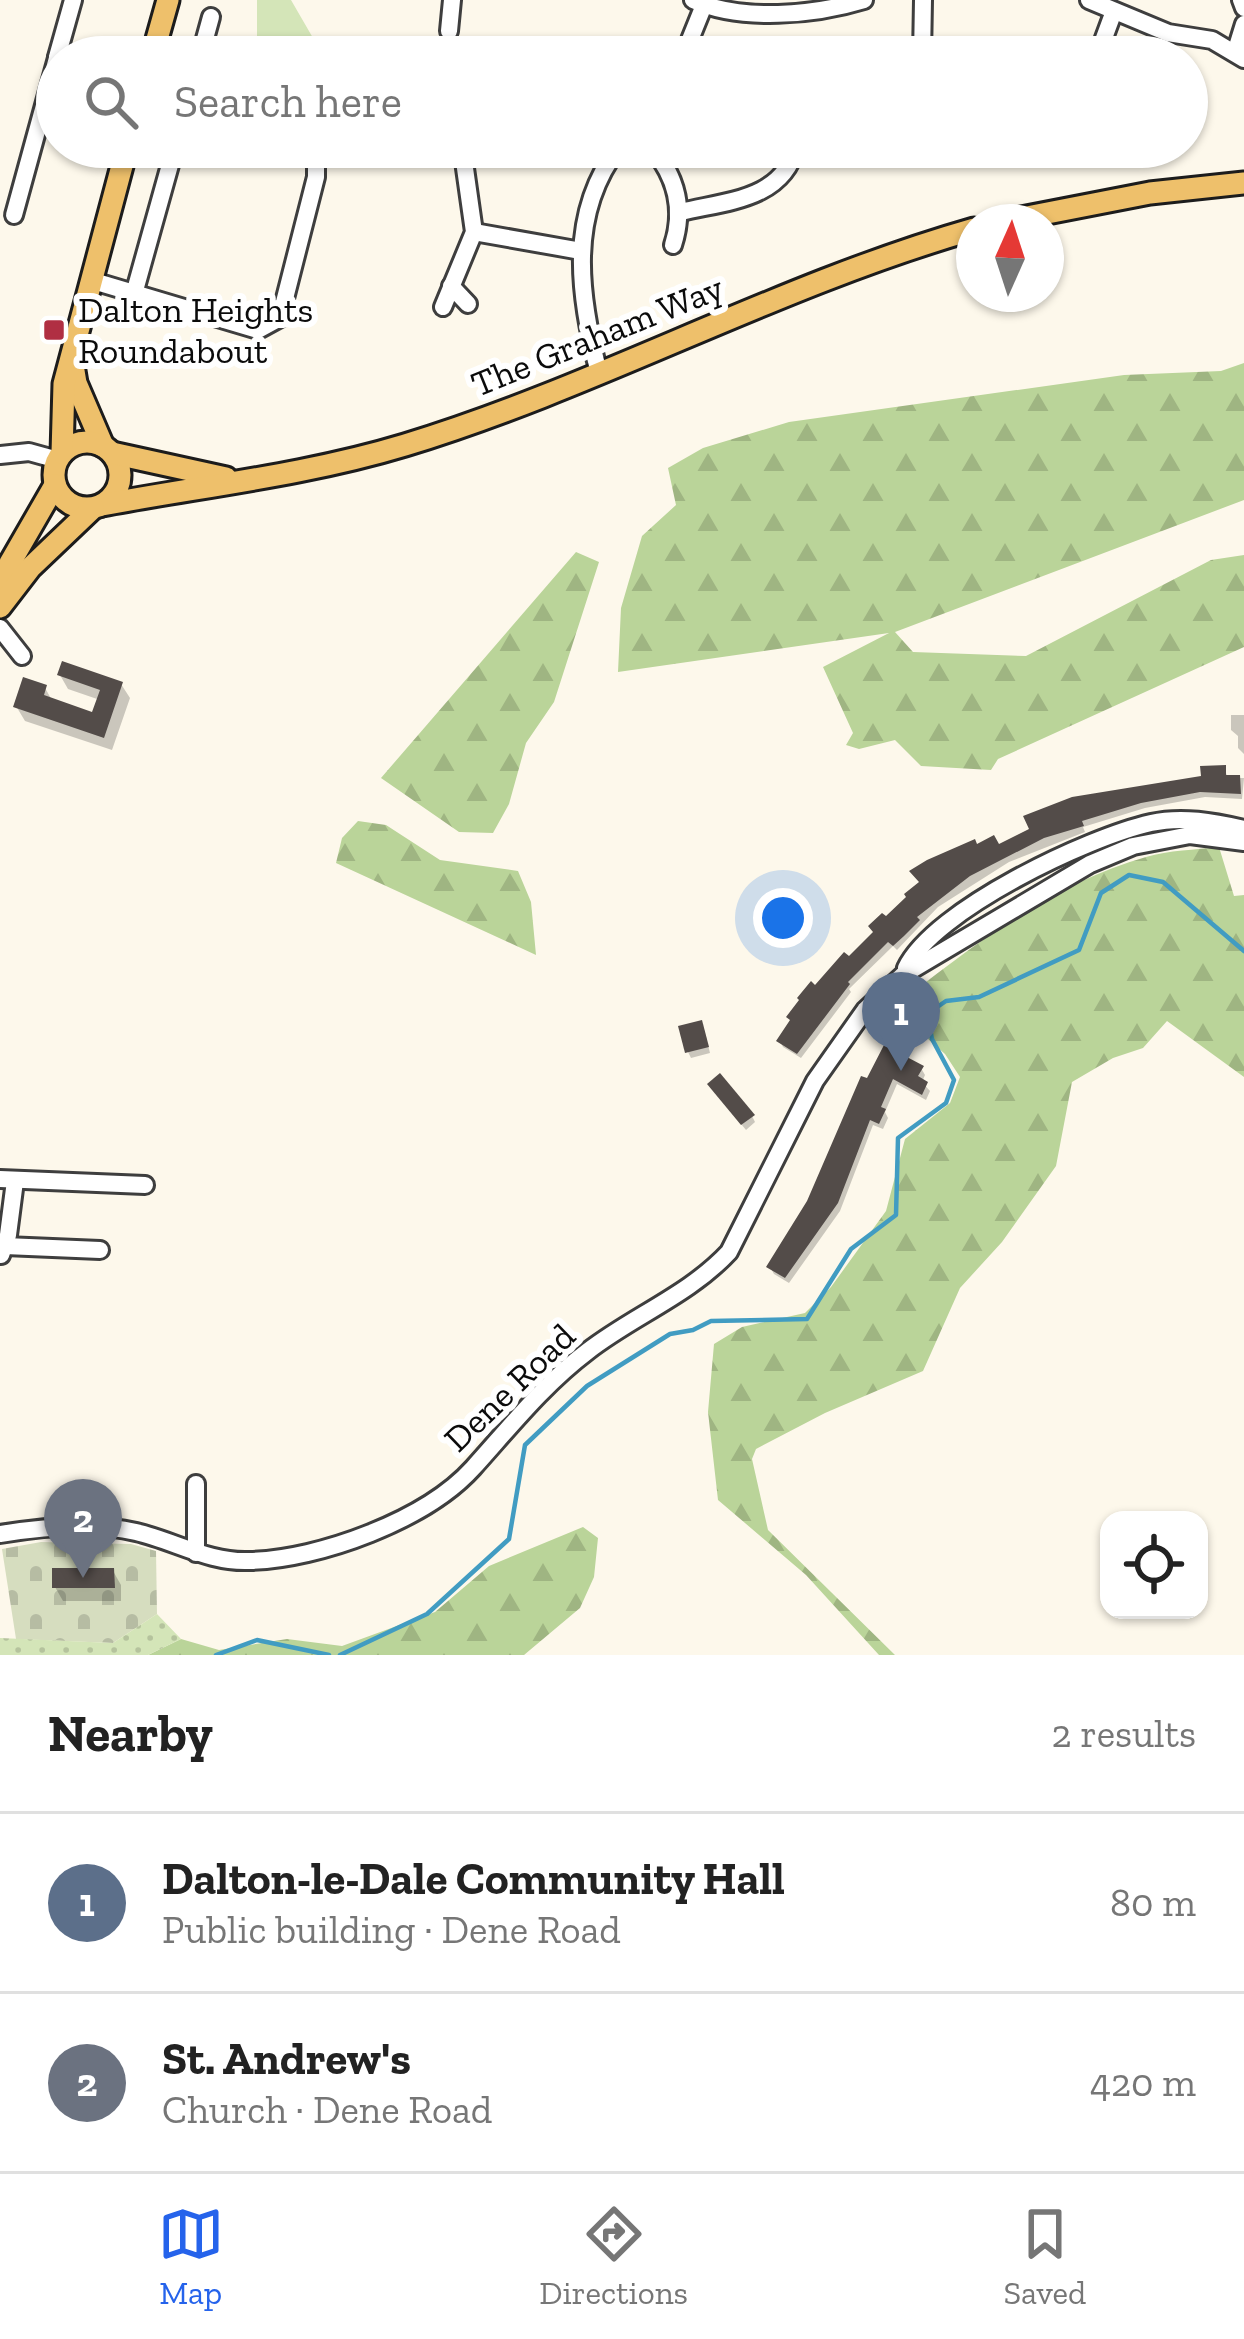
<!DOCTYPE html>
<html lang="en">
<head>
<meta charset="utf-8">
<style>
	:root { --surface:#fff; --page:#f6f6f6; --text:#222; --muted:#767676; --line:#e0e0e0; --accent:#2563eb }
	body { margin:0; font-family:"Zilla Slab",serif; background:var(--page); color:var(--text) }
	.controls { position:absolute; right:36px; bottom:36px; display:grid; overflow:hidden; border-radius:24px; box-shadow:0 3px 9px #0004 }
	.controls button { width:108px; height:108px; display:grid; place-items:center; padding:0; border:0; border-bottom:3px solid var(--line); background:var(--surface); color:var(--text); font:60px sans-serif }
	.compass { position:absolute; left:956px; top:204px; width:108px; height:108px; border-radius:50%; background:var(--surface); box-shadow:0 3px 9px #0004; rotate:3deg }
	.you { position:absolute; left:783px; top:918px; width:42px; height:42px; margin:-30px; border:9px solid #fff; border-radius:50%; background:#1a73e8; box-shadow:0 0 0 18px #1a73e833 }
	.badge { display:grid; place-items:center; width:78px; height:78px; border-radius:50%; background:var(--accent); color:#fff; font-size:39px; font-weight:700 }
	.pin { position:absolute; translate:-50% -99px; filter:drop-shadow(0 3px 6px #0008) }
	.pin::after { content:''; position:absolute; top:63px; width:42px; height:36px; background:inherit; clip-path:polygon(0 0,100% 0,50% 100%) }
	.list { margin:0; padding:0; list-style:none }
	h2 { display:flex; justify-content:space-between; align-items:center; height:156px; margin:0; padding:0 48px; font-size:51px }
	h2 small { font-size:39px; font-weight:400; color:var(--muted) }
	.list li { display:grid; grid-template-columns:78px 1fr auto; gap:36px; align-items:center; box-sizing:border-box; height:180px; padding:0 48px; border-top:3px solid var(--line) }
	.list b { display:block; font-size:45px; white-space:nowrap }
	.list p { margin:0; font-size:39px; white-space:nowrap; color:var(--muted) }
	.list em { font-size:39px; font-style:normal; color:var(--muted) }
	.icon { flex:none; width:66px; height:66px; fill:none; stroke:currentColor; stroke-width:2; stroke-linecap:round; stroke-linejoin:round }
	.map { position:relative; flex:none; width:1244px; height:1655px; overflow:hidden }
	.search { position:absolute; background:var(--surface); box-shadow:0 3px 9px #0004; left:36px; right:36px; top:36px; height:132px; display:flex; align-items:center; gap:30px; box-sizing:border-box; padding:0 42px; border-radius:66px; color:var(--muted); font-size:45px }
	.sheet { height:516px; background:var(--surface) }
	nav { display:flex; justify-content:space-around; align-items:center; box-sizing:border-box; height:168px; border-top:3px solid var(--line); background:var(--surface); font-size:33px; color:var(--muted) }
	nav a { display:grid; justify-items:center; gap:6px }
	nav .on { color:var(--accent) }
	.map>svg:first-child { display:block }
	.grass { fill:#d4e5b8 }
	.forest { fill:url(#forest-firs) }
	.cemetery { fill:url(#cemetery-stones) }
	.park { fill:url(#park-dots) }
	.shadow { fill:#0003 }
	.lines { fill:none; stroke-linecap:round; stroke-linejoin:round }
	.stream { stroke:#419cc2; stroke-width:4.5 }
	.building { fill:#534c49 }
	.minor-casing { stroke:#3e3e3e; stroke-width:22 }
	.major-casing { stroke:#1c1c1c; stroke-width:27 }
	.minor { stroke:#fff; stroke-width:16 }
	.major { stroke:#eec06b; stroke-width:21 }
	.poi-dot { fill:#b02f43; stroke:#fff; stroke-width:4.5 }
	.labels { text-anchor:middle; stroke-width:12; stroke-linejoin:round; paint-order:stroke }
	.poi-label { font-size:36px; fill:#0b0b0b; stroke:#fff; text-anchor:start }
	.street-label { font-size:36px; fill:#0b0b0b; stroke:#fff }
</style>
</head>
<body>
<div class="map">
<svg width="1244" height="1655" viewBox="0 0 1244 1655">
	<defs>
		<pattern id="forest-firs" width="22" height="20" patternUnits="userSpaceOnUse" patternTransform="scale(3)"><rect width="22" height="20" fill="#bad499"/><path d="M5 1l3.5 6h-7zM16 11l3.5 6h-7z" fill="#9fb582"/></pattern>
		<pattern id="cemetery-stones" width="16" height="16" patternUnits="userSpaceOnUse" patternTransform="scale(3)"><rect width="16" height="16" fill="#d6ddbf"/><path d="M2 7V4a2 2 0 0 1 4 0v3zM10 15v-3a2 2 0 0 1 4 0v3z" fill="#b6bca3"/></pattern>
		<pattern id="park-dots" width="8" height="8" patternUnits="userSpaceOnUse" patternTransform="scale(3)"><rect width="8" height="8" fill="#d4e5b8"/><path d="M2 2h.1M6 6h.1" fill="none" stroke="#b5c39d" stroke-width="1.8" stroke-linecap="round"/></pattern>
	</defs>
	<rect width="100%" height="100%" fill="#fdf8eb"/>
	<path class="grass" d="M257,0H291L324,57H265V50L257,47Z"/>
	<g class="forest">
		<path d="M1244,363V500L895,632L913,652L1026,656L1211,560L1244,555V647L998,759L991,770L921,766L895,740L859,749L846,745L853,733L823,667L889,633L618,672L621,608L642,536L676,505L668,468L703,448L789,422L1124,375L1221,371Z"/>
		<path d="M576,552L599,562L554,702L526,743L509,804L493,833L459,832L381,778Z"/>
		<path d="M358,821L386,825L440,860L518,871L531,902L536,955L336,863L342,838Z"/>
		<path d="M1219,847L1234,896L1244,895V1077L1167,1021L1143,1048L1113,1058L1072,1082L1056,1166L1002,1242L960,1288L923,1371L825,1413L756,1449L752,1459L768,1530L895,1655H879L806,1575L718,1500L708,1412L714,1344L742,1327L805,1313L831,1287L886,1211L905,1139L950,1103L960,1077L945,1054L893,1008C968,949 1052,883 1146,857C1169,850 1195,850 1219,847Z"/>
		<path d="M583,1527L598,1538L594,1577L580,1608L524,1655H148L181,1639L219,1650L287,1639L342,1646L435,1612L489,1566Z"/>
	</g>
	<path class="cemetery" d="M41,1542L131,1544L156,1551L157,1614L113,1643L16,1639L2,1549Z"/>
	<path class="park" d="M157,1614L181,1639L148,1655H0V1638L113,1643Z"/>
	<g class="shadow">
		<path d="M60,675L121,684L130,698L112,750L25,721L16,706L45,688L53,702L94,716L100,700L68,689Z"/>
		<path d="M1231,715H1244V754L1238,748V736L1231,730Z"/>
		<path d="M1224,768L1228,778H1244L1242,799L1205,797L1145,808L1083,827L1085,832L1009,862L938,907L897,950L893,946L849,989L851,992L801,1058L783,1047L780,1041L816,989L886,921L976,848H998L1204,779Z"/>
		<path d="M704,1029L710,1053L691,1058L688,1052Z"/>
		<path d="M921,1068L925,1075L922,1082L930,1091L926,1100L897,1084L885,1112L888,1118L883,1129L873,1125L840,1211L789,1283L774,1274L770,1267L810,1202L862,1080Z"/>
		<path d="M714,1091L752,1116L755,1122L746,1130Z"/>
		<path d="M113,1571L121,1585V1601H63L55,1587Z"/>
	</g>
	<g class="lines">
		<g class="stream">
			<path d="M216,1655L257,1640L329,1655"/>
			<path d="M340,1655L427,1614L509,1539L525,1445L587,1386L670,1334L693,1330L711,1321L807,1319L851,1249L896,1215L898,1138L946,1103L954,1080L932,1039L927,1014L946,1001L979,997L1079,950L1101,893L1129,875L1163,882L1244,951"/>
		</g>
	</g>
	<g class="building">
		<path d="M62,661L123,682L104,738L13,707L23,677L47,685L44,695L92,712L100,690L57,675Z"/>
		<path d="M1226,765V775H1240L1241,794L1200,792L1141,803L1082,821L1084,826L1044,838L970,876L917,917L920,920L904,936L893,946L888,942L848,982L850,984L797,1054L776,1041L790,1020L786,1017L799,1000L797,998L811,981L815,985L844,952L849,956L873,932L868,926L882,913L886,916L906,897L904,894L919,882L909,871L927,860L975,839L977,844L994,835L999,844L1029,829L1023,816L1072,797L1201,776L1200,766Z"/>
		<path d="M702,1020L709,1047L685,1053L678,1026Z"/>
		<path d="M884,1045L924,1066L918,1076L928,1082L922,1095L893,1079L881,1107L886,1109L879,1124L870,1120L838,1203L785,1278L766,1267L807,1201L861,1076L867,1078Z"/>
		<path d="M720,1073L755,1115L741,1125L707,1084Z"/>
		<path d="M52,1568H114L115,1588H52Z"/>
	</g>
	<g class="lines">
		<g class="minor-casing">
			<g id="minor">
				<path d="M693,0C741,22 815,15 864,0"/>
				<path d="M1089,0L1168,33L1212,40L1244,59"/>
				<path d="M1241,0L1244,8"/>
				<path d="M449,31L452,0"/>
				<path d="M1235,53L1244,24"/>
				<path d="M57,57L73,0"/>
				<path d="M200,57L211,17"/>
				<path d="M683,57L704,5"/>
				<path d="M922,57L923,0"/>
				<path d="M1097,57L1114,11"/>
				<path d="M651,147C676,176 685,208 673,245"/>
				<path d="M681,212C726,201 783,200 796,147"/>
				<path d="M14,215L57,58"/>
				<path d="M474,232L581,251"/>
				<path d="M90,280L258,330L280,318L316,177V162L304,147"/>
				<path d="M451,286L468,304"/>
				<path d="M134,294L175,147"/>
				<path d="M443,307L474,232L462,147"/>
				<path d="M599,373C579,296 567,214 619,147"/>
				<path d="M0,455L29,452L58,460"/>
				<path d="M0,628L22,656"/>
				<path d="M906,968C934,910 1088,837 1151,823C1182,816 1214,822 1244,829"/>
				<path d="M0,1179L145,1185"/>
				<path d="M5,1246L100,1250"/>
				<path d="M1,1255L8,1235L15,1181"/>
				<path d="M0,1534C42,1527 94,1522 136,1532C175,1541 209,1563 250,1561C320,1559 426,1520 473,1468C510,1427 543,1385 588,1351C633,1316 689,1295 729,1252L815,1081L865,1010L903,975L1090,864L1133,846L1190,835L1244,842"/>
				<path d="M196,1553V1484"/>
			</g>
		</g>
		<g class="major-casing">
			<g id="major">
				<path d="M152,57L168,0"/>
				<path d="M1001,222L1150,193L1244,183"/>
				<path d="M73,365L76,383L103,446"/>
				<circle cx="87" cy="475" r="33"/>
				<path d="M62,453L64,384L127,147"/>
				<path d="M112,453L226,478"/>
				<path d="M102,505C203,486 306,475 405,445C599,386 778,285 974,229"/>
				<path d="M0,591L10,563L55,485"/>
				<path d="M0,607L30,568L93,508"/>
			</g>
		</g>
		<use href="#minor" class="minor"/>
		<use href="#major" class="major"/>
	</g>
	<rect class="poi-dot" x="42" y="318" width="24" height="24" rx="6"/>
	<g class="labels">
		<g class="poi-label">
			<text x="78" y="322">Dalton Heights<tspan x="78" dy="41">Roundabout</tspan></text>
		</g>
		<g class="street-label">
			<text transform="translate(597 335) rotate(-22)" y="13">The Graham Way</text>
			<text transform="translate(509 1387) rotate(-44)" y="13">Dene Road</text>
		</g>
	</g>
</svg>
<div class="controls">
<button><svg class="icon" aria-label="locate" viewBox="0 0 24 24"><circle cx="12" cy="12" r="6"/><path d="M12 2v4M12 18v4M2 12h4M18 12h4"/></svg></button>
</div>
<svg class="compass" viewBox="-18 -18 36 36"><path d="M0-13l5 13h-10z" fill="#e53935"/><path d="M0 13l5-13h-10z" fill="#767676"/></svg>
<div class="you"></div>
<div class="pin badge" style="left:901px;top:1071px;background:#5c6f8a">1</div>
<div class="pin badge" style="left:83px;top:1578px;background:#6b7280">2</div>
<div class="search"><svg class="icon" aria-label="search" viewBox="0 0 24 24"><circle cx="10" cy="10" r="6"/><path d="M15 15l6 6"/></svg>Search here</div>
</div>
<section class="sheet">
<h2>Nearby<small>2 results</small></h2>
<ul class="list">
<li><span class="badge" style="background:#5c6f8a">1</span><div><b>Dalton-le-Dale Community Hall</b><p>Public building · Dene Road</p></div><em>80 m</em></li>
<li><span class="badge" style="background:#6b7280">2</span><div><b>St. Andrew's</b><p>Church · Dene Road</p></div><em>420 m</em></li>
</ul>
</section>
<nav>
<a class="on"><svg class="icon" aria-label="map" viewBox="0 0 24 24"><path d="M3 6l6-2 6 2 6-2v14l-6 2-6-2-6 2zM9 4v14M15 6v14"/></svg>Map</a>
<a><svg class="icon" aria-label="directions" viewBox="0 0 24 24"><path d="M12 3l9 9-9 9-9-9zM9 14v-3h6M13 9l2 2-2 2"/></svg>Directions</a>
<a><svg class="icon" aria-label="saved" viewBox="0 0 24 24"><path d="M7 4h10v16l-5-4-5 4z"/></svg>Saved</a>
</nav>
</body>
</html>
